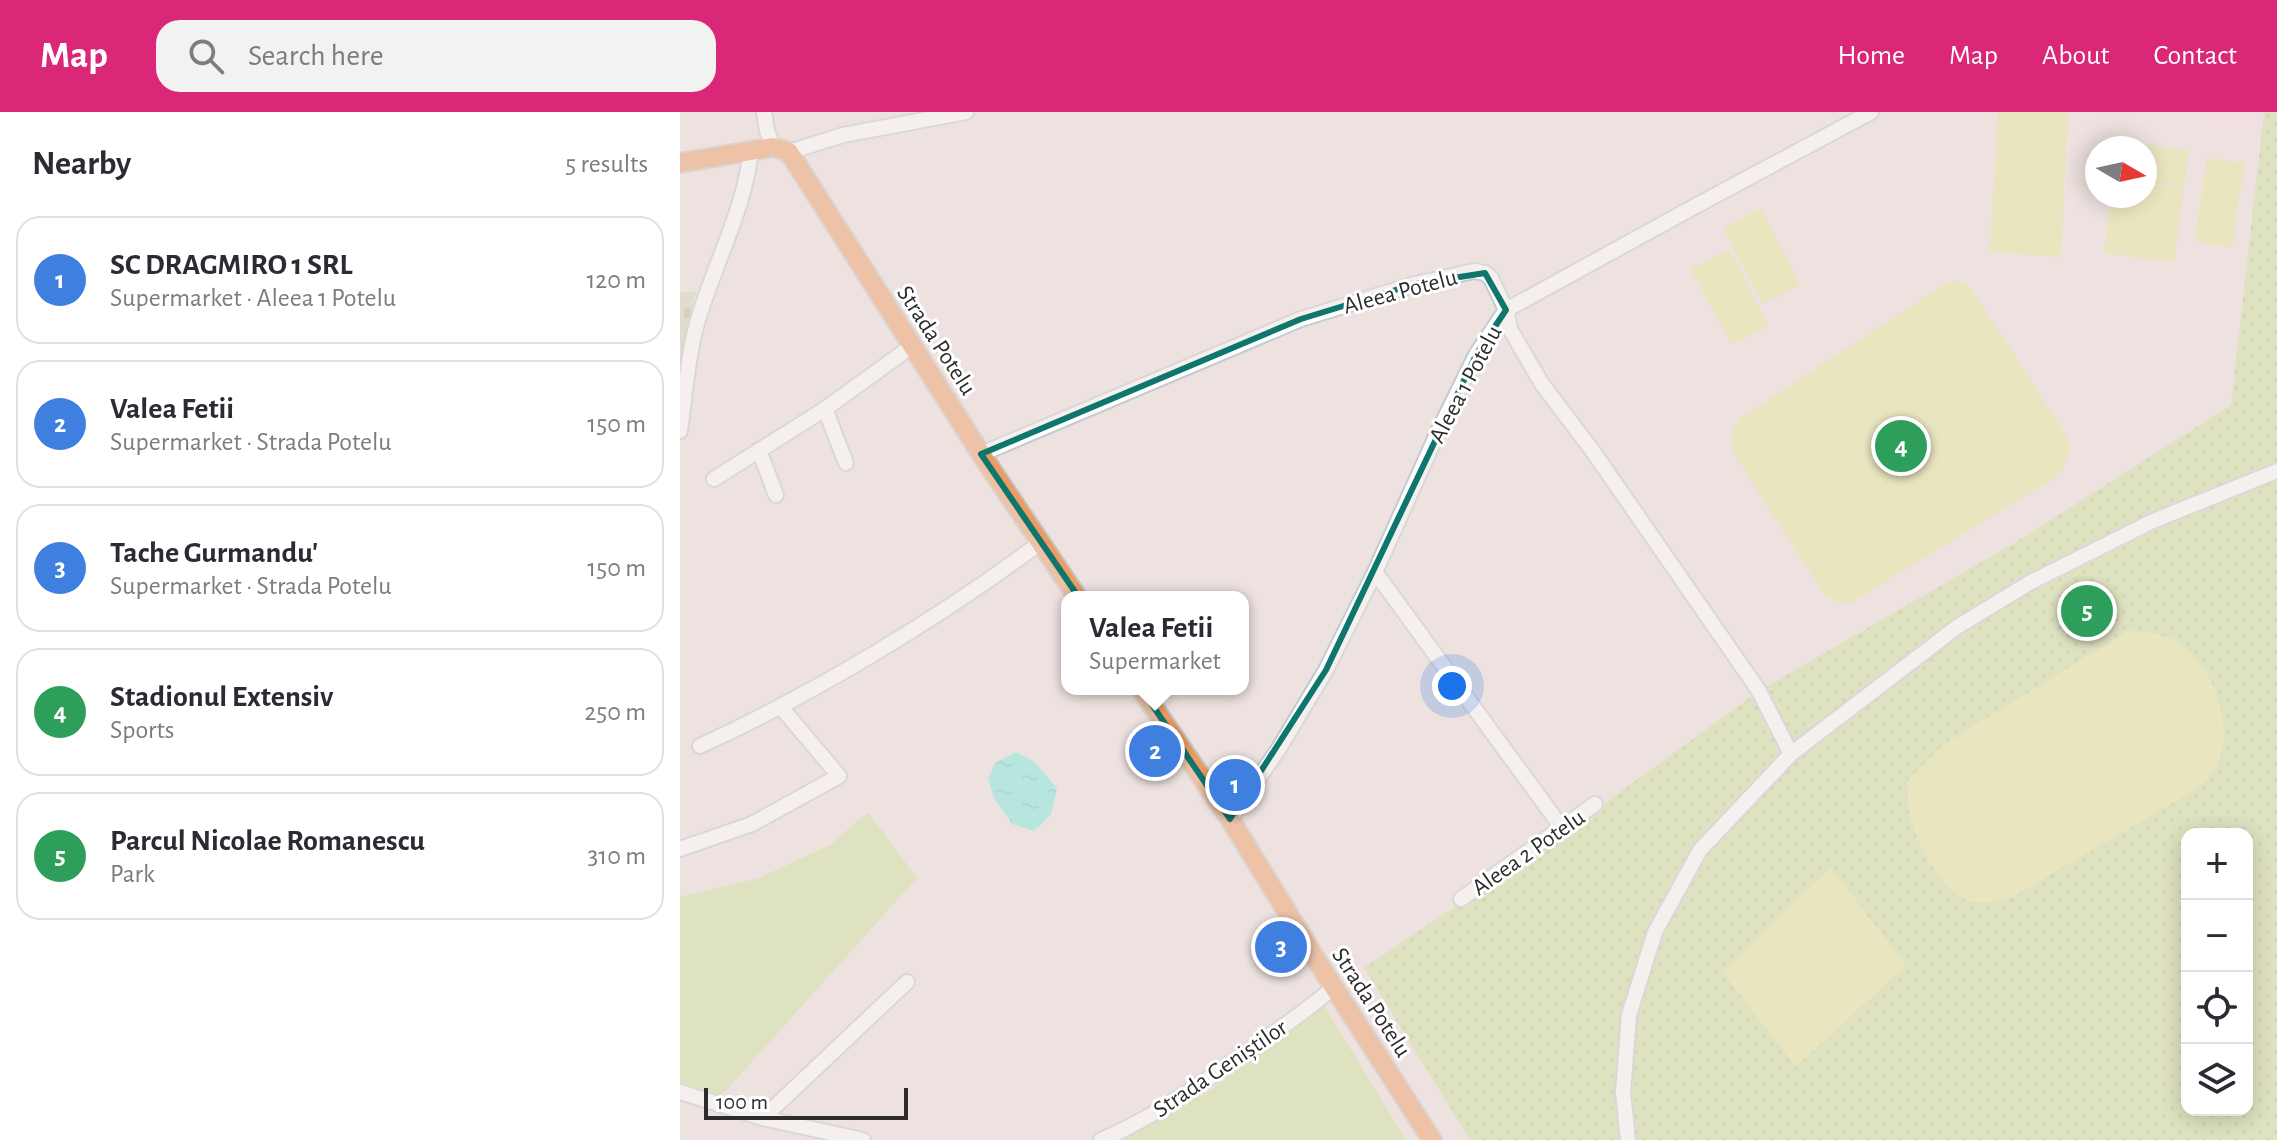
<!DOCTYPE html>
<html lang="en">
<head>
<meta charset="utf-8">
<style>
	:root { --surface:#fff; --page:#f2f2f3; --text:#2b2b33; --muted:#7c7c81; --line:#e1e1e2; --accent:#db2777 }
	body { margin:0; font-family:"Alegreya Sans",sans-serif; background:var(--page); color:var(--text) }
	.controls { position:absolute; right:24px; bottom:24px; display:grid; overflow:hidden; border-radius:16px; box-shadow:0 4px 20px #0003 }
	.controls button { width:72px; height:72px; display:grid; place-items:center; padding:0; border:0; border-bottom:2px solid var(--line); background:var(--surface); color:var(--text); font:40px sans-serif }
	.compass { position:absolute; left:1405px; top:24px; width:72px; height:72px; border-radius:50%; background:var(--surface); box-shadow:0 4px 20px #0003; rotate:99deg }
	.scale { position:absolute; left:24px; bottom:20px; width:204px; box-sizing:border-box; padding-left:8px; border:4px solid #2c2c2c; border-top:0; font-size:22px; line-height:28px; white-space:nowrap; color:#2c2c2c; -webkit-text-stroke:6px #fff; paint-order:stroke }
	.you { position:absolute; left:772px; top:574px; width:28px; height:28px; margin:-20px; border:6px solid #fff; border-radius:50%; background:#1a73e8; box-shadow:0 0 0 12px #1a73e833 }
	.badge { display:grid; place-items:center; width:52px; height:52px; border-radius:50%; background:var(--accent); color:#fff; font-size:26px; font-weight:700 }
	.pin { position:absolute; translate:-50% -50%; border:4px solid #fff; box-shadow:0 2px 8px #0006 }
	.popup { position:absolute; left:381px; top:479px; width:188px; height:104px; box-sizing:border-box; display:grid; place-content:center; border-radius:16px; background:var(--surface); filter:drop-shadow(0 2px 6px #0005); font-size:26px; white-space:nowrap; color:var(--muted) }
	.popup b { font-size:30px; color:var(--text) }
	.popup::after { content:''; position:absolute; left:50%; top:100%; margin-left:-16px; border:16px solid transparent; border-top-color:var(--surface) }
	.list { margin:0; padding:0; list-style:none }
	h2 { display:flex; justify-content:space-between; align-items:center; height:104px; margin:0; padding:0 32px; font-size:34px }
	h2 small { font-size:26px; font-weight:400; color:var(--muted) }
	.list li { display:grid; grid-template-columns:52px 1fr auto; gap:24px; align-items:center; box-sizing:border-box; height:128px; margin:0 16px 16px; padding:0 16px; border:2px solid var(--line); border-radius:24px }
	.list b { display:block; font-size:30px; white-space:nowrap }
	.list p { margin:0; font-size:26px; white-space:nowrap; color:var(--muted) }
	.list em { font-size:26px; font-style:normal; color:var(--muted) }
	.icon { flex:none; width:44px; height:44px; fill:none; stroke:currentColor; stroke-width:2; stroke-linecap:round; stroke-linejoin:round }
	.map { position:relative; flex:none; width:1597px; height:1028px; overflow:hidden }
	header { display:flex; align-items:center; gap:48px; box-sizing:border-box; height:112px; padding:0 40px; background:var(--accent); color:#fff }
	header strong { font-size:38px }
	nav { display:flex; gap:44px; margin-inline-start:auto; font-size:28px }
	.search { width:560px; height:72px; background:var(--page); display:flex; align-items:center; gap:20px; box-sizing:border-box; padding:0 28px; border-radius:24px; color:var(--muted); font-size:30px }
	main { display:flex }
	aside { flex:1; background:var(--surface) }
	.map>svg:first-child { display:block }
	.medical { fill:#f3dde6 }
	.grass { fill:#cee29d }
	.cemetery { fill:url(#cemetery-stones) }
	.park { fill:url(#park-dots); fill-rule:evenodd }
	.pitch { fill:#e4e999 }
	.water { fill:url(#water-ripples) }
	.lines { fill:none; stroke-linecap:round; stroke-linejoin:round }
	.minor-casing { stroke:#c3cbd2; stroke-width:18 }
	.major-casing { stroke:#c4c4c4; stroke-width:22 }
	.minor { stroke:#fff; stroke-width:14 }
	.major { stroke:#ee9b63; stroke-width:18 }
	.marked { fill:none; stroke:#0f766e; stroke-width:6; stroke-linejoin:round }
	.labels { text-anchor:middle; stroke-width:6; stroke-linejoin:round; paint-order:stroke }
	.street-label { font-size:24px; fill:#2c2c2c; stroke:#fff }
</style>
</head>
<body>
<header>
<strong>Map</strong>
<div class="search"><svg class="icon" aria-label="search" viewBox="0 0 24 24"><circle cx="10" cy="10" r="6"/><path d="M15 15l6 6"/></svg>Search here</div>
<nav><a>Home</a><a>Map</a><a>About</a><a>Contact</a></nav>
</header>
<main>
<aside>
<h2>Nearby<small>5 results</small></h2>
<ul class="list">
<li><span class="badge" style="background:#3f7fe0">1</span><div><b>SC DRAGMIRO 1 SRL</b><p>Supermarket · Aleea 1 Potelu</p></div><em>120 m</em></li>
<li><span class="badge" style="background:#3f7fe0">2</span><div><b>Valea Fetii</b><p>Supermarket · Strada Potelu</p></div><em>150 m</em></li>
<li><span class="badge" style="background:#3f7fe0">3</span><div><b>Tache Gurmandu'</b><p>Supermarket · Strada Potelu</p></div><em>150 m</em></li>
<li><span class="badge" style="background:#2e9e5b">4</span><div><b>Stadionul Extensiv</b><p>Sports</p></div><em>250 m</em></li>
<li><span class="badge" style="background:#2e9e5b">5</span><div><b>Parcul Nicolae Romanescu</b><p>Park</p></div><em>310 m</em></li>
</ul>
</aside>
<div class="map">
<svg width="1597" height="1028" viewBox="0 0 1597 1028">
	<defs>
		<pattern id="cemetery-stones" width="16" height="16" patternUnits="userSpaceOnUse" patternTransform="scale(2)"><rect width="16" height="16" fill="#d2d7b6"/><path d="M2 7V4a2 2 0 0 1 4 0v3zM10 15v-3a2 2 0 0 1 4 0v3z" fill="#b4b99d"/></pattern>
		<pattern id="park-dots" width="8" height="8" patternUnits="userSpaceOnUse" patternTransform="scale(2)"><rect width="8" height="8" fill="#cee29d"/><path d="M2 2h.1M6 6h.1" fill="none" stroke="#b1c287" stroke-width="1.8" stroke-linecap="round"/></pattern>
		<pattern id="water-ripples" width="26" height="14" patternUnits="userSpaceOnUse" patternTransform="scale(2)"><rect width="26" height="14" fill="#75ece0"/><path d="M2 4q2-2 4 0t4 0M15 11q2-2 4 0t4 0" fill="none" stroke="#65cbc0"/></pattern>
	</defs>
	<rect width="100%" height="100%" fill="#ede2df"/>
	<path class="medical" d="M1516,0H1584L1581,26L1526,22Z"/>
	<g class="grass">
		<path d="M188,700L237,766L42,983L0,971V785L79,766L150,733Z"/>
		<path d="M643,892L726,1028H438L531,978Z"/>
	</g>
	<path class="cemetery" d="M16,179L0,251V181Z"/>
	<path class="park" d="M1584,0H1597V1028H790L684,856L885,720L1079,579L1341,427L1551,293ZM1507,722H1567V998H1507Z"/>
	<g class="pitch">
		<path d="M1318,0H1388L1381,145L1310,140Z"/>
		<path d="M1440,29L1509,39L1504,75L1465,70V36H1439Z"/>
		<path d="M1527,46L1564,51L1552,135L1515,130Z"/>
		<path d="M1465,71L1504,77L1494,150L1424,141L1432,84H1465Z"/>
		<path d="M1081,96L1120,173L1083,192L1043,117Z"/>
		<path d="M1049,137L1088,214L1052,233L1011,158Z"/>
		<path d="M1273,169L1285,170L1292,179L1389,327C1390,344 1386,353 1376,365L1172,490C1160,492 1153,490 1144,482L1053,341C1050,326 1051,318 1061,306L1260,175Z"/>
		<path d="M1448,519C1463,519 1475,520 1490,526C1533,546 1559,618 1534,659C1530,666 1522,672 1517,677L1332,785C1319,790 1304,793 1290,789C1262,782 1233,726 1229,700C1227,690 1228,679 1227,669L1264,632Z"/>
		<path d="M1151,756L1226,853L1116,955L1043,861L1109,795Z"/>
	</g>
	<path class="water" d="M336,640L355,650L377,676L371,703L354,719L332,712L314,686L308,666L315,651Z"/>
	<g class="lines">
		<g class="minor-casing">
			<g id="minor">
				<path d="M84,0L87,19L93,35"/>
				<path d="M109,40L163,23L286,0"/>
				<path d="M145,297L166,351"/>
				<path d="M0,319C5,285 7,248 16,215C32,156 65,98 71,38"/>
				<path d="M79,338L96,383"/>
				<path d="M301,342L621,207L735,172L794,159L805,161L811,166L826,198L830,217L862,272L912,338L1079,579L1111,642"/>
				<path d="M34,367L145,297L232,234"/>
				<path d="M695,460L882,716"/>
				<path d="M20,634C137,580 256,508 360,431"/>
				<path d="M550,707L598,638L646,558L695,460L759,318L796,243L826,198L1010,97L1191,0"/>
				<path d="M0,737L72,712L159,664L100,594"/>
				<path d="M781,787L915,692"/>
				<path d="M0,980L83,1006L183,1028"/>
				<path d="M83,1006L227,870"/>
				<path d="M421,1028C468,1008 512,978 554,949C588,925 623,902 654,875"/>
				<path d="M948,1028L943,980L949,903L975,820L1020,738L1111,642L1277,515L1351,470L1473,409L1597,359"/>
			</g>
		</g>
		<g class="major-casing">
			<g id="major">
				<path d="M0,51L93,35L109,40L301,342L397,485"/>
				<path d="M461,577L550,707L637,849L752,1028"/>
			</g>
		</g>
		<use href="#minor" class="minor"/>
		<use href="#major" class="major"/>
	</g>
	<path d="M0 0H1597V1028H0ZM805,161L826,198L796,243L646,558L550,707L301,342L621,207L735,172Z" fill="#ede2df" fill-opacity=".55" fill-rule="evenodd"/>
	<path class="marked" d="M805,161L826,198L796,243L646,558L550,707L301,342L621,207L735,172Z"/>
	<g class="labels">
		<g class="street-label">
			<text transform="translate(720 179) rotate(-15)" y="8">Aleea Potelu</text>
			<text transform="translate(257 228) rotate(57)" y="8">Strada Potelu</text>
			<text transform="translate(785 272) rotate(-62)" y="8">Aleea 1 Potelu</text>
			<text transform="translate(848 740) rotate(-35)" y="8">Aleea 2 Potelu</text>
			<text transform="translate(692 890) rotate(57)" y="8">Strada Potelu</text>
			<text transform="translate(540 956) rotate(-34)" y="8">Strada Geniștilor</text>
		</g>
	</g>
</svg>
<div class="controls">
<button>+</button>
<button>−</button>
<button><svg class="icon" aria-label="locate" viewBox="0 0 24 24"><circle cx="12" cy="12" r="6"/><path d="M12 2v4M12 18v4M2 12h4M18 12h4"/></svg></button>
<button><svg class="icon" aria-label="layers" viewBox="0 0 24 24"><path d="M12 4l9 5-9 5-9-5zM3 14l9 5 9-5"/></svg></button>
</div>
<svg class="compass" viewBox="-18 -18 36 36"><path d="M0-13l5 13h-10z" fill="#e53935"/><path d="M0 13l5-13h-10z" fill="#7c7c81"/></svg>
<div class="scale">100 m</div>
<div class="you"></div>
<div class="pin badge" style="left:555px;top:673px;background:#3f7fe0">1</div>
<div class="pin badge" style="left:475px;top:639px;background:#3f7fe0">2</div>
<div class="popup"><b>Valea Fetii</b>Supermarket</div>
<div class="pin badge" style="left:601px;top:835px;background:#3f7fe0">3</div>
<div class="pin badge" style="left:1221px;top:334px;background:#2e9e5b">4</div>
<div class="pin badge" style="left:1407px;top:499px;background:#2e9e5b">5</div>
</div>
</main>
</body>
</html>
